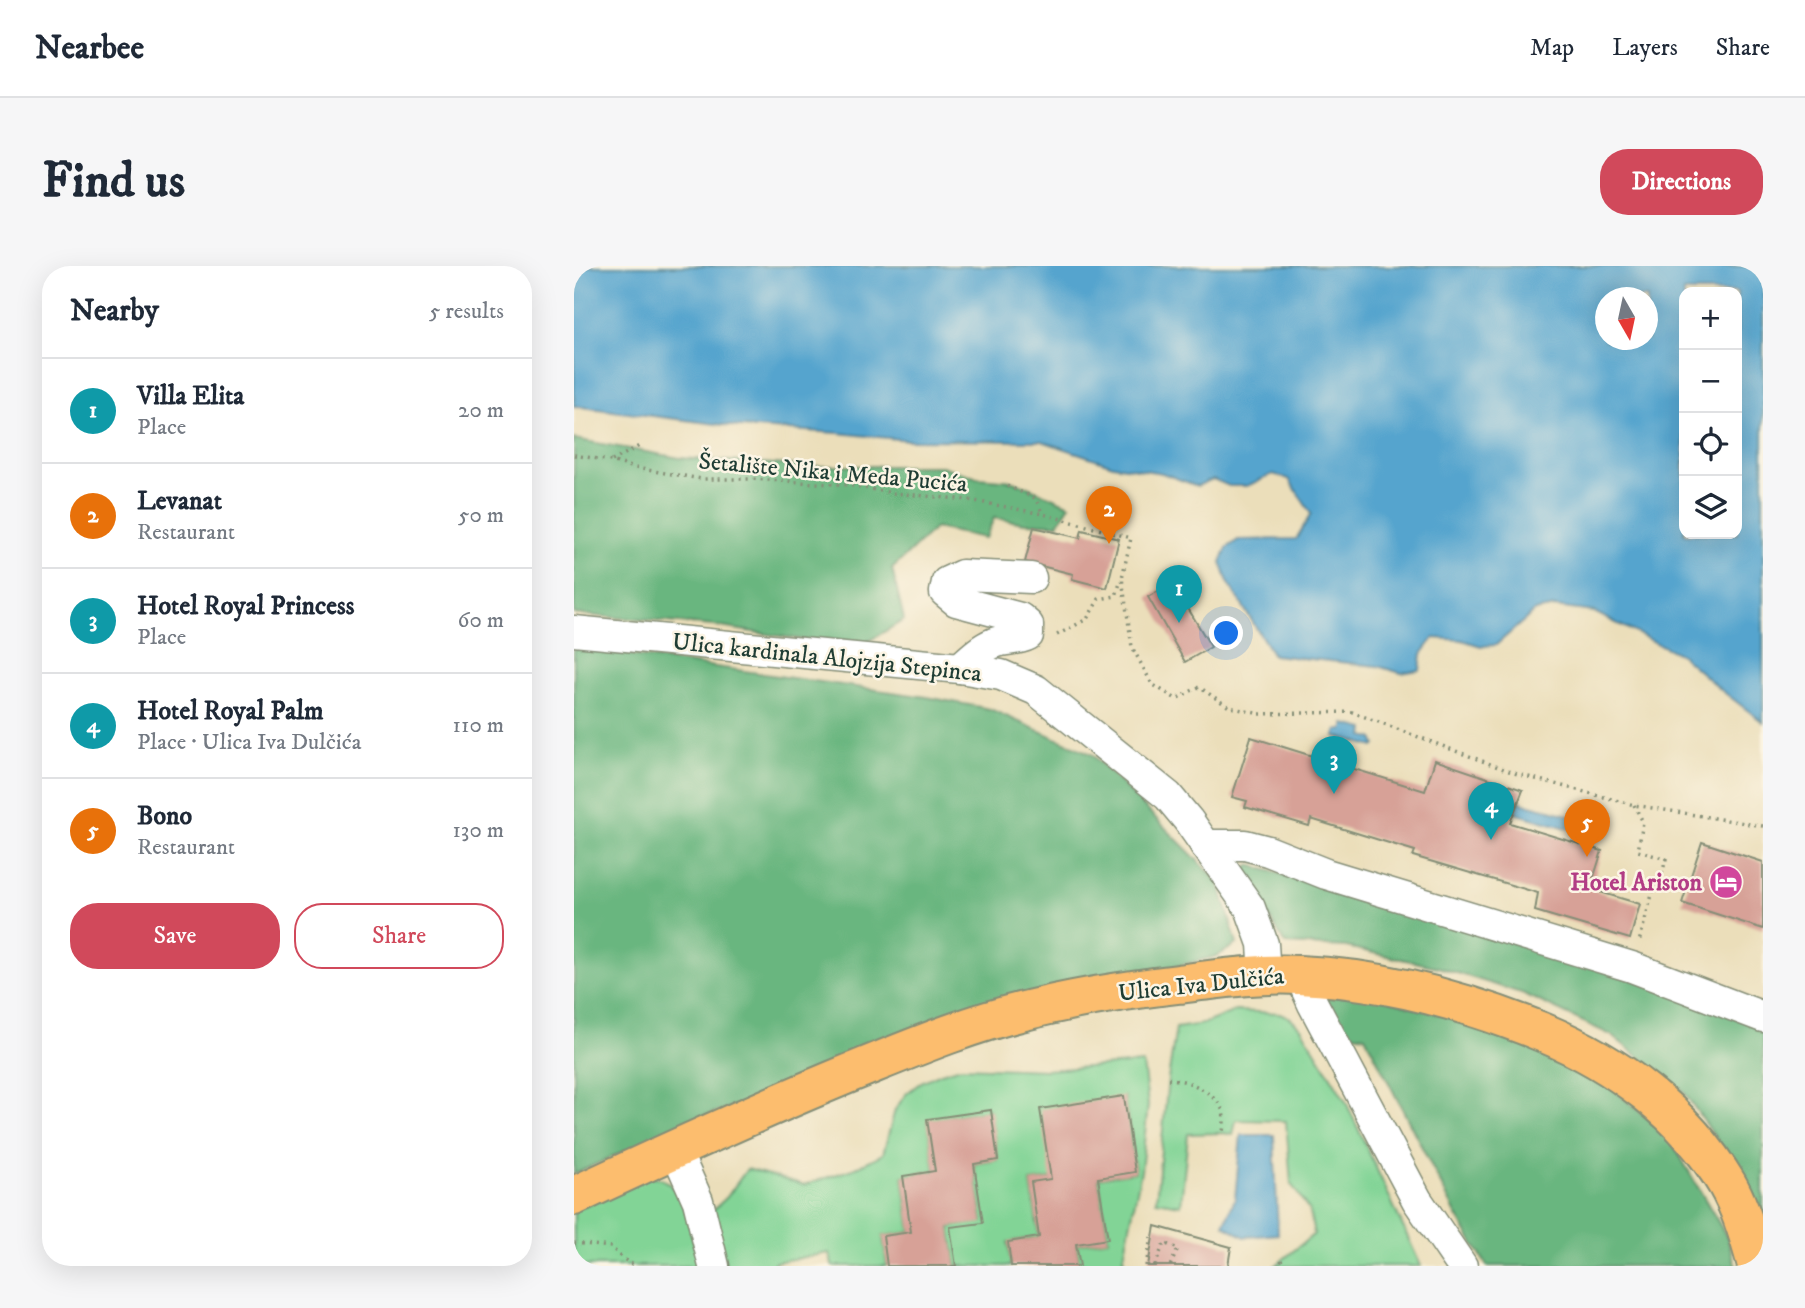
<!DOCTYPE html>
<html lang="en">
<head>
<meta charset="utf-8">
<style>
	:root { --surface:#fff; --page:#f6f6f7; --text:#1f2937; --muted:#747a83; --line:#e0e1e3; --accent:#d1495b }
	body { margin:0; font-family:"IM FELL DW Pica",serif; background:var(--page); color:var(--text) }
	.controls { position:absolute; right:21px; top:21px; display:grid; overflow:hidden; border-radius:14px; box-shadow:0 7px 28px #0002 }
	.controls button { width:63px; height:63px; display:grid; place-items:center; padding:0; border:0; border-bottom:2px solid var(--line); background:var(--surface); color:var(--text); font:35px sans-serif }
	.compass { position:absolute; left:1021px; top:21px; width:63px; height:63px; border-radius:50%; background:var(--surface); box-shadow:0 7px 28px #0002; rotate:171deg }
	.you { position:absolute; left:653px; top:368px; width:24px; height:24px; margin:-18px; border:5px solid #fff; border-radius:50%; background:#1a73e8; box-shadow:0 0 0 10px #1a73e833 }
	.badge { display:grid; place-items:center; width:46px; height:46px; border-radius:50%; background:var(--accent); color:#fff; font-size:23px; font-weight:700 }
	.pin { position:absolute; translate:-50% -58px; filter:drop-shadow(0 2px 4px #0008) }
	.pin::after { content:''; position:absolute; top:37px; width:24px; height:21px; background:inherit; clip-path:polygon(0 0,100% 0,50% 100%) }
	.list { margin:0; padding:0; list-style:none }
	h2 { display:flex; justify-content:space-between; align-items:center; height:91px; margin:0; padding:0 28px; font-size:30px }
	h2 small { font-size:23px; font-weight:400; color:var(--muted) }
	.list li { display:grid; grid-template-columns:46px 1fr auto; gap:21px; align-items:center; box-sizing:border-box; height:105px; padding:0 28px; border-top:2px solid var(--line) }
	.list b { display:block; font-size:26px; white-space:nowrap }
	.list p { margin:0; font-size:23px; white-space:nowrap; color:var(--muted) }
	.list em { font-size:23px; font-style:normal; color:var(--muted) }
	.actions { display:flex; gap:14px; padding:21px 28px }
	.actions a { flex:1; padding:16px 0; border:2px solid var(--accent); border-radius:28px; text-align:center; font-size:24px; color:var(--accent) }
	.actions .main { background:var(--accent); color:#fff }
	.icon { flex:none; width:38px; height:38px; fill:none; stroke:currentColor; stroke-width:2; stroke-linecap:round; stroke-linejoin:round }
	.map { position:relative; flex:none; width:1189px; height:1000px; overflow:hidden; border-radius:28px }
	header { display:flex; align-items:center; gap:42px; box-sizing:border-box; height:98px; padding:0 35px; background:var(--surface); border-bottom:2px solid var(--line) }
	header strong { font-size:33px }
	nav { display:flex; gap:38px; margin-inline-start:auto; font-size:24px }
	.intro { display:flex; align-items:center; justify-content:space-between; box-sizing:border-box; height:168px; padding:0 42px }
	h1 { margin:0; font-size:49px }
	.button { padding:18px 32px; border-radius:28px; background:var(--accent); color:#fff; font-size:24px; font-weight:700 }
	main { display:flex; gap:42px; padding:0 42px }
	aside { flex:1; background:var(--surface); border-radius:28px; box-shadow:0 7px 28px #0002 }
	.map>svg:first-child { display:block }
	.green { fill:#82d496; stroke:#508865; stroke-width:2 }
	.forest { fill:#69b67f; stroke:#447a5a; stroke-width:2 }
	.water { fill:#54a4ce; stroke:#3a7081; stroke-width:2; fill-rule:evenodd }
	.building { fill:#d7a197 }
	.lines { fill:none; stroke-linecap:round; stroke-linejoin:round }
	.minor-casing { stroke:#858e77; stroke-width:33 }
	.major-casing { stroke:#858e77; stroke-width:42 }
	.path { stroke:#858e77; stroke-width:3.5; stroke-dasharray:2 5; stroke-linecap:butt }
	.minor { stroke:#fff; stroke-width:30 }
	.major { stroke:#fcbd6e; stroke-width:38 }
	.labels { text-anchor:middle; stroke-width:5; stroke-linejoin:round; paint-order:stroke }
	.street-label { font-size:24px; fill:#1f3d34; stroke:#fcf5e5 }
	.hotel-label { font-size:24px; font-weight:bold; fill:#b23c85; stroke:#fcf5e5; text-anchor:end }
</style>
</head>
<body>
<header>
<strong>Nearbee</strong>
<nav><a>Map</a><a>Layers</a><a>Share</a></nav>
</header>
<div class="intro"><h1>Find us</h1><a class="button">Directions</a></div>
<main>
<aside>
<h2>Nearby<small>5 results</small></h2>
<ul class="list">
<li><span class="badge" style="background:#0f9aa8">1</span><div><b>Villa Elita</b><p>Place</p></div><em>20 m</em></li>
<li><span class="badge" style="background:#e8710a">2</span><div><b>Levanat</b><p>Restaurant</p></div><em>50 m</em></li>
<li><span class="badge" style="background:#0f9aa8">3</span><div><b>Hotel Royal Princess</b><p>Place</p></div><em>60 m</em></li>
<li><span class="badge" style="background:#0f9aa8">4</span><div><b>Hotel Royal Palm</b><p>Place · Ulica Iva Dulčića</p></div><em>110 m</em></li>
<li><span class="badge" style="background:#e8710a">5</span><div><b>Bono</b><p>Restaurant</p></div><em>130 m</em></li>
</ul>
<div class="actions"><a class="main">Save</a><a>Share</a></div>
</aside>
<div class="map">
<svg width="1189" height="1000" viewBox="0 0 1189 1000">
	<rect width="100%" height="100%" fill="#fcf5e5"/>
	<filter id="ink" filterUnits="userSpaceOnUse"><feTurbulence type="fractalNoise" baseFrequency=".0143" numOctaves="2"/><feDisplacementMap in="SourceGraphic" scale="14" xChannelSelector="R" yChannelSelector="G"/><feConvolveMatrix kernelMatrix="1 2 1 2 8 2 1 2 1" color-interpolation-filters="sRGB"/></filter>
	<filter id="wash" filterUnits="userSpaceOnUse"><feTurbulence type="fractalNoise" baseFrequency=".00686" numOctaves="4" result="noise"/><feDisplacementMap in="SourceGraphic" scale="28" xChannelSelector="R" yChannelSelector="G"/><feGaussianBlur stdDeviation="1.57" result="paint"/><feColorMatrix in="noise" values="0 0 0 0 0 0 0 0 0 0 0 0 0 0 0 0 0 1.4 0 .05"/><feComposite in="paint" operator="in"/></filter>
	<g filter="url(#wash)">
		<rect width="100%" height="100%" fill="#ebdeba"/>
		<g class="green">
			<path d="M661,745L706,747L717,752L728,763L771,834L847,1000H701L740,968L735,944L717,918L712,855L662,854L659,869L649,867L614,868L607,939L582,935L594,813L602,762L629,758Z"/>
			<path d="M569,797L574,839L567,905L548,1000H506L502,978L534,973L524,912L561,906L550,831L477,913L457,916L465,971L434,976L437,1000H382L376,961L409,956L400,898L424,894L416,844L354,854L361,905L329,910L337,966L309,970L313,1000H258L256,987L200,996V1000H151L137,946L153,931L173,903L230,919L279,903L309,888L321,844L332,828L347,816L367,807L387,801L472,804Z"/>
			<path d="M76,910C114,914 117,969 125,1000H0V944Z"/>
		</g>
		<g class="forest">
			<path d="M0,173L106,192L230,200H368L404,212L440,215L496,239L484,258L451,257L420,252L411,272L361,262L318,303L330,354L283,382L140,360L0,348Z"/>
			<path d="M0,381L353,431L416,443L518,488L645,616L663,678L643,690L567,709L130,850L0,908Z"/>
			<path d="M676,599L1052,710L1189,762V961L1168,910L1109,825L1037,769L950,728L864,701L772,681L711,678L669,606Z"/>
			<path d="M760,719L923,764L1021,808L1093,868L1153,971L1162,1000H913L882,948L791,770L766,766L749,727Z"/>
		</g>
		<g class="water">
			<path d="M0,0H1189V456L1147,424L1107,389L1020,346L981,341L961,345L922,379L907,380L888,374L860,372L848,388L846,404L827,407L803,400L699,389L654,316L647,296L653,282L664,274L722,273L737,248L715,213L699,208L673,220H655L639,213L623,220L588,207L539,199L468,175L334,174L264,167L166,161L0,140ZM1163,26V268H1110V26ZM1031,32H1073V74H1031Z"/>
			<path d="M771,458L791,463L790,470L799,472L802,479L800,481L761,470L763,464H769Z"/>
			<path d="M945,535C964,543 985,544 1004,553L1000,564L940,547Z"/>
			<path d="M667,869H700L704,968L671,971L650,959L661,933Z"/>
		</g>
		<g id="blocks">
			<g class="building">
				<path d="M460,261L506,272L508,264L545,273L533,322L498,313L499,308L451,296Z"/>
				<path d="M599,317L637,381L611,396L574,331Z"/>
				<path d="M677,471L851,525L861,494L949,524L936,557L1028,585L1016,623L1066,638L1056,673L961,645L964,627L839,590L841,585L737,553L735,560L671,541L673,535L658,531Z"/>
				<path d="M1128,576L1189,596V663L1108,637Z"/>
				<path d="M550,830L561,906L524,912L534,973L502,978L506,1000H437L434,976L465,971L457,916L477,913L466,843Z"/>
				<path d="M417,844L424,894L400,898L409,957L376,961L382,1000H313L309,970L337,966L329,910L361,905L353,853Z"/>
				<path d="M581,960L657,981L654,1000H574Z"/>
			</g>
		</g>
	</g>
	<g filter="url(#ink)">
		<use href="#blocks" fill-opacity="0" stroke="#858e77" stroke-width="2"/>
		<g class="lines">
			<g class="minor-casing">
				<g id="minor">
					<path d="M0,365L386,402L427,409L462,424L594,530L614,554L676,642L689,678L691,709"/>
					<path d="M386,402C396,393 407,382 420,377C431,372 443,375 454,369V359L446,352L382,335L371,326L373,316L388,309L457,312"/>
					<path d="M631,579H671L694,585L752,608L1058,701L1189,751"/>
					<path d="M726,709L739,738L843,934L888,1000"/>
					<path d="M101,883L124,935L140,1000"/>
				</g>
			</g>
			<g class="major-casing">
				<path id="major" d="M0,930C96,885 192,841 291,801C343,780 396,758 450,745C501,732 552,724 604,718C644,713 684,707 725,709C808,712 891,735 968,766C1043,797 1111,847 1153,918C1167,942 1176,973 1183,1000"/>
			</g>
			<g class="path">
				<path d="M0,189L37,195L61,202L128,213H178L273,219L319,227L395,234L469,248L557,272L548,312L558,381L578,418L602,433L625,421L655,441L686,448L778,446L943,508L1060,539L1189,560"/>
				<path d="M38,195L67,179"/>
				<path d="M433,220L461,232L469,248"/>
				<path d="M483,369L513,353L525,333L542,330L547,314"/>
				<path d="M1060,539L1069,556L1064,585L1092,593L1086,615L1079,625L1065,676"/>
				<path d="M594,813C614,813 638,825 648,843C651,850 650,859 649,866"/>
				<path d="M0,977L37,981L48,992L61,1000"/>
				<path d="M707,994L710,1000"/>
				<path d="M572,1000L577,971"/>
				<path d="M581,1000L590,977L604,983L596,1000"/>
			</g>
			<use href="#minor" class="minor"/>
			<use href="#major" class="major"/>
		</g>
	</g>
	<defs>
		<g id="hotel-disc" transform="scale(1.75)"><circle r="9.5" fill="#d1479c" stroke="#fcf5e5"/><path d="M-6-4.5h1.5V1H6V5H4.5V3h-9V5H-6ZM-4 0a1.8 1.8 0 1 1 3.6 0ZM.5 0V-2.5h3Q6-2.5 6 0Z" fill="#fff"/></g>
	</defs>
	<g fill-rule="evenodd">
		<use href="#hotel-disc" x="1152" y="616"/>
	</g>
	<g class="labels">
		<g class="street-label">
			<text transform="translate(259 206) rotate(5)" y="8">Šetalište Nika i Meda Pucića</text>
			<text transform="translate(253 391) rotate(6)" y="8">Ulica kardinala Alojzija Stepinca</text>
			<text transform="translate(627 718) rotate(-6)" y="8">Ulica Iva Dulčića</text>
		</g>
		<g class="hotel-label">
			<text x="1128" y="624">Hotel Ariston</text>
		</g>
	</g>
</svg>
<div class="controls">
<button>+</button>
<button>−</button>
<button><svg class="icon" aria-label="locate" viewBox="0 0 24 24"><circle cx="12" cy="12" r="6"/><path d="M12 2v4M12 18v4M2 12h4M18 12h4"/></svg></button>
<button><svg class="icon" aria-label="layers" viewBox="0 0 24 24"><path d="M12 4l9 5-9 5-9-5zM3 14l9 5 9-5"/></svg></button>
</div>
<svg class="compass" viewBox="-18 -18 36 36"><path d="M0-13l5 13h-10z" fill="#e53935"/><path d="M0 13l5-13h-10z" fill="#747a83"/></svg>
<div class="you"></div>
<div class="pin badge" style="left:605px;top:357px;background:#0f9aa8">1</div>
<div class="pin badge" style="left:535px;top:278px;background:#e8710a">2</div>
<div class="pin badge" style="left:760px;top:528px;background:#0f9aa8">3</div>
<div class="pin badge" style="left:917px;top:574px;background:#0f9aa8">4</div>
<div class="pin badge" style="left:1013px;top:591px;background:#e8710a">5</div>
</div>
</main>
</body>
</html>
